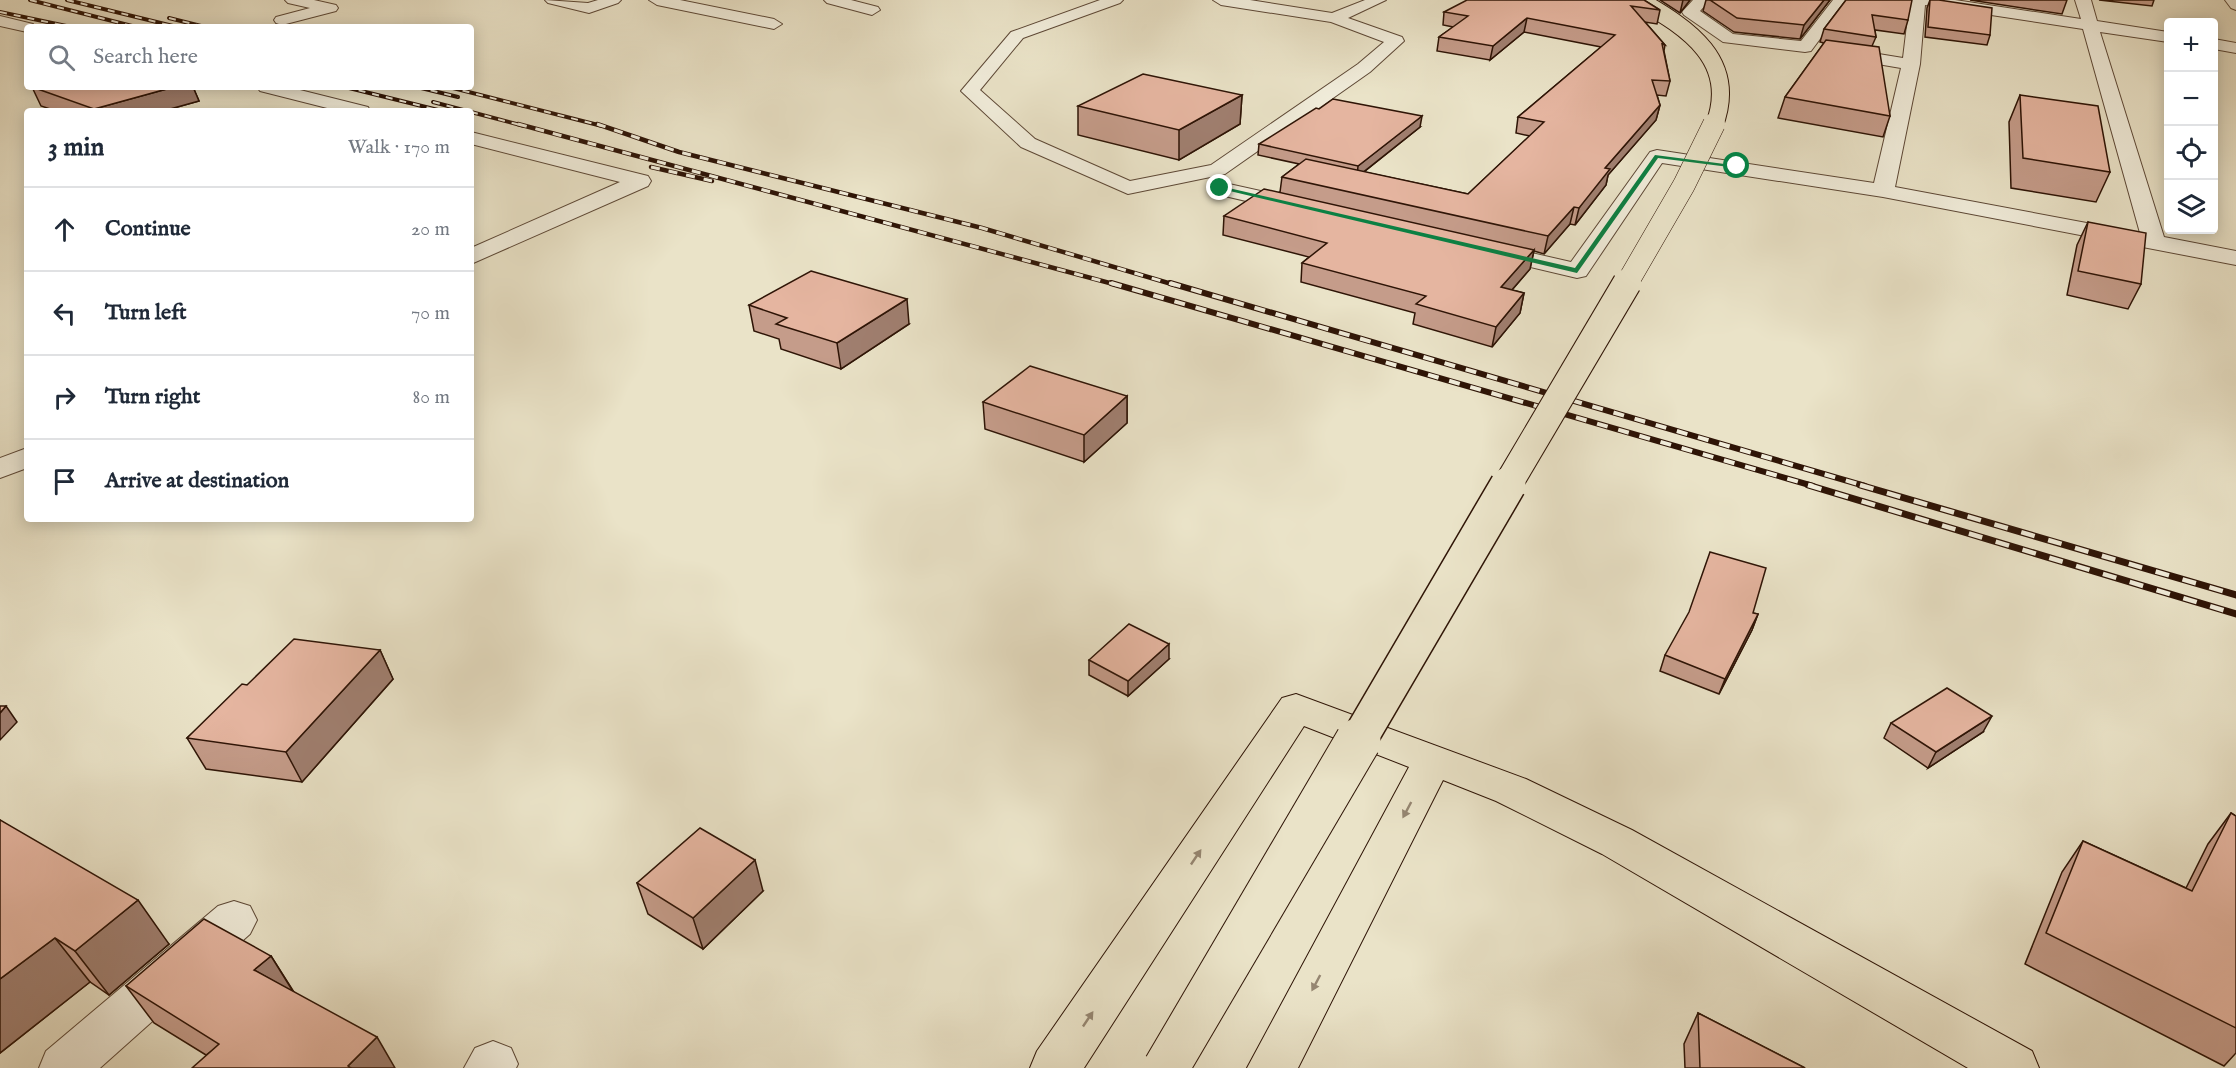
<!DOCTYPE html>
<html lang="en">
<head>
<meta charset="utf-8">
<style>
	:root { --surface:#fff; --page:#f2f2f3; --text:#1f2937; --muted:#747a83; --line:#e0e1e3 }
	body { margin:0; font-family:"IM FELL English",serif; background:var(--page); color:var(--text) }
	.controls { position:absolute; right:18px; top:18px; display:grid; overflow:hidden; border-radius:6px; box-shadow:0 3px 15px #0003 }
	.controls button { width:54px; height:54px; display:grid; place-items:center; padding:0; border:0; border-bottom:2px solid var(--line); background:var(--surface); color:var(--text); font:30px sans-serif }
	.stop { position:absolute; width:18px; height:18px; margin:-14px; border:4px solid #0b8043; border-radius:50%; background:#fff }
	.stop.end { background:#0b8043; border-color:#fff; box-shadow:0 2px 6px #0008 }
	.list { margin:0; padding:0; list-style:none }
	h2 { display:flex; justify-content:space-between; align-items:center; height:78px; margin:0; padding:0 24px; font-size:26px }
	h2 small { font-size:20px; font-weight:400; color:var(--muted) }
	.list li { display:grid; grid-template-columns:39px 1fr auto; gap:18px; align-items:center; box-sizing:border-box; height:84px; padding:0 24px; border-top:2px solid var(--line) }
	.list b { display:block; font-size:22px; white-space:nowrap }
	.list em { font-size:20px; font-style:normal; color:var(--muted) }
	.icon { flex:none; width:33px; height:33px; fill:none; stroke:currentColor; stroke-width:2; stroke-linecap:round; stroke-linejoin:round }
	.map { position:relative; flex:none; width:2236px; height:1068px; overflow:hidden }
	.search { position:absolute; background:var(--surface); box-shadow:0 3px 15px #0003; left:24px; top:24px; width:450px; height:66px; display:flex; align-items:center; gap:15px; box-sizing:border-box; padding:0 21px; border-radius:6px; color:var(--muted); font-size:22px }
	.panel { position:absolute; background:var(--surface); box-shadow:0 3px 15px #0003; left:24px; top:108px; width:450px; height:414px; border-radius:6px }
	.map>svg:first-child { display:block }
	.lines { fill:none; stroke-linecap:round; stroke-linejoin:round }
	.minor-casing { stroke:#5d4836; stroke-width:2 }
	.major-casing { stroke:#2e1406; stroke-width:2 }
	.minor { fill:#f1eddb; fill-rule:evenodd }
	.major { fill:#eae3c8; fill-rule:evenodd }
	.rail-far3-casing { stroke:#2e1406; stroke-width:4 }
	.rail-far2-casing { stroke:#2e1406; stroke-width:4.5 }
	.rail-far1-casing { stroke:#2e1406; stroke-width:6 }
	.rail-casing { stroke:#2e1406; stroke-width:7 }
	.rail-far3 { stroke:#f1eddb; stroke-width:2; stroke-dasharray:7; stroke-linecap:butt }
	.rail-far2 { stroke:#f1eddb; stroke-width:3; stroke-dasharray:9; stroke-linecap:butt }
	.rail-far1 { stroke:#f1eddb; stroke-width:4; stroke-dasharray:11; stroke-linecap:butt }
	.rail { stroke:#f1eddb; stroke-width:4.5; stroke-dasharray:14; stroke-linecap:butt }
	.highway-bridge-far4-casing { stroke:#2e1406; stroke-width:19; stroke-linecap:butt }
	.highway-bridge-far3-casing { stroke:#2e1406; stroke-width:23; stroke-linecap:butt }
	.highway-bridge-far2-casing { stroke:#2e1406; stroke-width:30; stroke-linecap:butt }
	.highway-bridge-far1-casing { stroke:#2e1406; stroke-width:38; stroke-linecap:butt }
	.highway-bridge-casing { stroke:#2e1406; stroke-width:47; stroke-linecap:butt }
	.highway-bridge-far4 { stroke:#eae3c8; stroke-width:17 }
	.highway-bridge-far3 { stroke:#eae3c8; stroke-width:22 }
	.highway-bridge-far2 { stroke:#eae3c8; stroke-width:28 }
	.highway-bridge-far1 { stroke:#eae3c8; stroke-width:35 }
	.highway-bridge { stroke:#eae3c8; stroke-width:45 }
	.wall { fill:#c59c8a; stroke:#2e1406; stroke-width:1.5 }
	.shaded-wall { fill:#a07f70; stroke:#2e1406; stroke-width:1.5 }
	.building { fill:#e5b5a0; stroke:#2e1406; stroke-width:1.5 }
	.oneway { fill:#958671 }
	.route { fill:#0b8043 }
</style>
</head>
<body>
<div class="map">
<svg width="2236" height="1068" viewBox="0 0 2236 1068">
	<rect width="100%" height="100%" fill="#eae3c8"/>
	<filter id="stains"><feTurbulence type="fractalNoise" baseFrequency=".00333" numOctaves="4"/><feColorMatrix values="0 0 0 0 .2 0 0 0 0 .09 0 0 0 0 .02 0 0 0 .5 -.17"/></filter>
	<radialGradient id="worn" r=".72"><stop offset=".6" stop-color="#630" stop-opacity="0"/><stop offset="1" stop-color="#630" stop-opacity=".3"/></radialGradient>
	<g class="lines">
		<g class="minor-casing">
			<g id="minor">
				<path d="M285,0H314L336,5L338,8L336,11L282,25L276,23L274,20L276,17L310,8L288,3Z"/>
				<path d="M545,0L588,3L598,0H621L618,3L589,13L548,3Z"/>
				<path d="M649,0H680L774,19L782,24L774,29L657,5Z"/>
				<path d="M824,0H851L878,7L880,10L872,15L827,3Z"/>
				<path d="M1100,0H1123L1120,3L1023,38L980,90L1035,139L1130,181L1211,165L1358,64L1384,42L1331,22L1221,5L1213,0H1250L1332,13L1365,0H1386L1348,18L1402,37L1404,41L1370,72L1225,174L1128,194L1021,147L961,91L1011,32Z"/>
				<path d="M1693,0H1710L1700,11L1733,34L1801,41L1833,0H1849L1811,51L1805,52L1723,42L1684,15L1682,12Z"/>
				<path d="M1910,0H1955L2081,19L2075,0H2091L2097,21L2168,32V42L2100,32L2164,237L2236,251V265L1883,197L1662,163L1586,276L1577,278L1488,257L1480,255L1476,250L1480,245L1488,243L1571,262L1650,152L1657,150L1874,183L1901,68L1836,57L1827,52L1836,47L1903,58ZM1925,5L2083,29L2140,233L1895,187L1920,64Z"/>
				<path d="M2225,0H2236V10L2231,8Z"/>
				<path d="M0,16L33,24L35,27H27V32L0,26Z"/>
				<path d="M2214,39L2236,43V53L2214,49Z"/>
				<path d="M257,87H288L368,107L370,111H339L260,91Z"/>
				<path d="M471,132L648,176L651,181L648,186L471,264V248L620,182L471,144Z"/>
				<path d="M1220,182L1305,201L1308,206L1305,211L1297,213L1212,193L1209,188L1212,183Z"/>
				<path d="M27,448V468L0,478V458Z"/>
				<path d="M234,901L250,906L257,920L250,934L100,1068H39L46,1051L218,906Z"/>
				<path d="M493,1041L511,1048L518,1064L516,1068H464L475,1048Z"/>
			</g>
		</g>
		<g class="major-casing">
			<path id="major" d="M1296,694L1526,779L1632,830L2032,1051L2039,1068H1968L1602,854L1496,801L1443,780L1298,1068H1247L1409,767L1304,726L1084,1068H1030L1037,1051L1282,698Z"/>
		</g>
		<use href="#minor" class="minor"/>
		<use href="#major" class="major"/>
		<g class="rail-far3-casing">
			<g id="rail-far3">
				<path d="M30,0L136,27"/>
				<path d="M67,0L177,27"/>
				<path d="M0,12L71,27"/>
				<path d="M169,18L205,27"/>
				<path d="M345,87L442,111"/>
				<path d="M417,87L458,97"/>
				<path d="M449,87L602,126"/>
				<path d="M433,102L467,111"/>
				<path d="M471,112L524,126"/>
			</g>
		</g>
		<g class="rail-far2-casing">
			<g id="rail-far2">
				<path d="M518,124L1117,285"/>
				<path d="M597,124L679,152L982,228L1175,285"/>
				<path d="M651,167L712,181"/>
			</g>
		</g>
		<g class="rail-far1-casing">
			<g id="rail-far1">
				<path d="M1111,283L1813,486"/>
				<path d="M1170,283L1865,486"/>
			</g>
		</g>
		<g class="rail-casing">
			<g id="rail">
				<path d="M1808,485L2236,614"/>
				<path d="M1860,485L2236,595"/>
			</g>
		</g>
		<use href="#rail-far3" class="rail-far3"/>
		<use href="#rail-far2" class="rail-far2"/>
		<use href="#rail-far1" class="rail-far1"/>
		<use href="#rail" class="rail"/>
		<g class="highway-bridge-far4-casing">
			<path id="highway-bridge-far4" d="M1639,0C1688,28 1739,61 1714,126"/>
		</g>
		<g class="highway-bridge-far3-casing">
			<path id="highway-bridge-far3" d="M1626,285L1684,185L1714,124"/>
		</g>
		<g class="highway-bridge-far2-casing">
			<path id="highway-bridge-far2" d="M1507,486L1627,283"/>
		</g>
		<g class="highway-bridge-far1-casing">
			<path id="highway-bridge-far1" d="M1357,743L1508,485"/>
		</g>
		<g class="highway-bridge-casing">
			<path id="highway-bridge" d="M1166,1068L1358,741"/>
		</g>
		<use href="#highway-bridge-far4" class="highway-bridge-far4"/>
		<use href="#highway-bridge-far3" class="highway-bridge-far3"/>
		<use href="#highway-bridge-far2" class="highway-bridge-far2"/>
		<use href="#highway-bridge-far1" class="highway-bridge-far1"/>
		<use href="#highway-bridge" class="highway-bridge"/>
	</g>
	<g class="wall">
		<path d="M1644,0L1660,10L1657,24L1645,22L1665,45L1664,51L1670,81L1666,96L1657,95L1660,105L1656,120L1608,175L1606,185L1575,225L1570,224L1544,254L1534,251L1530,269L1512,290L1524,293L1520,313L1492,347L1413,324L1415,313L1301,282L1302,263L1309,257L1223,235L1224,216L1280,192L1282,177L1299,164L1258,155L1259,144L1420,127L1364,172L1468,194L1530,136L1516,133L1518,117L1601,47L1524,32L1490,60L1437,51L1439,37L1453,27L1443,25L1444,12Z"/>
		<path d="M1660,0H1690L1680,13Z"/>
		<path d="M1706,0H1830L1800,39L1734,32L1703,11Z"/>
		<path d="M1846,0L1908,20L1904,34L1875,30L1876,37L1872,46L1890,116L1883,137L1778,118L1785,97L1824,43L1820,42L1824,29Z"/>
		<path d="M1930,0L1990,35L1987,45L1925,37L1927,8Z"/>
		<path d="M1970,0H2067L2062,14Z"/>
		<path d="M2099,0H2154L2152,6Z"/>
		<path d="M32,87H193L199,101L163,111H56L41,106Z"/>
		<path d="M1242,95L1240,124L1179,160L1078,135V106Z"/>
		<path d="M2020,95L2110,172L2096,202L2011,188L2009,122Z"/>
		<path d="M2088,222L2141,284L2128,309L2067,295L2077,245Z"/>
		<path d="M749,305L909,324L841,369L781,349L779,339L754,331Z"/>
		<path d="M1127,396V423L1084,462L985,429L983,402Z"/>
		<path d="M1753,613L1758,614L1752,630L1719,694L1660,671L1665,655Z"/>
		<path d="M380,650L393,679L302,782L206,769L187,738L247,685Z"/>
		<path d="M1169,659L1128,696L1089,675V660Z"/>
		<path d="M1891,723L1983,732L1928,768L1884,738Z"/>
		<path d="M2231,813L2236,816V1053L2224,1066L2025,964L2062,872L2083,841L2186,888L2208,844Z"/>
		<path d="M0,820L169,944L109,995L90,982L0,1053Z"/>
		<path d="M637,883L763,891L703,949L648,914Z"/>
		<path d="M271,956L294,992L206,1055L154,1023L126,986Z"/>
		<path d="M1698,1013L1805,1068H1685L1684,1044Z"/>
	</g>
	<g class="shaded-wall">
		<path d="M1683,0H1690L1680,13Z"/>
		<path d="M1824,0H1830L1800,39L1804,25Z"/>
		<path d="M1527,18L1524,32L1490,60L1493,46Z"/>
		<path d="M174,87H193L199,101L163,111H95L94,109Z"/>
		<path d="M1242,95L1240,124L1179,160V130Z"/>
		<path d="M1660,105L1656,120L1608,175L1606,185L1575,225L1579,208L1605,168Z"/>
		<path d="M1422,116L1420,127L1357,177L1358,166Z"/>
		<path d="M1574,207L1570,224L1544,254L1548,236Z"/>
		<path d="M1534,250L1530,269L1497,307L1501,287Z"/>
		<path d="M1524,293L1520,313L1492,347L1496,327Z"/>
		<path d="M907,299L909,324L841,369L837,343Z"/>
		<path d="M1127,396V423L1084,462V435Z"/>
		<path d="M1758,614L1752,630L1719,694L1725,679Z"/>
		<path d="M1169,644V659L1128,696V681Z"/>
		<path d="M380,650L393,679L302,782L286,752Z"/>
		<path d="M6,706L17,722L0,740V713Z"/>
		<path d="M1992,716L1983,732L1928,768L1936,752Z"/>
		<path d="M755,860L763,891L703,949L693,918Z"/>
		<path d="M138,900L169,944L109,995L75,951Z"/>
		<path d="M55,938L90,982L0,1053V979Z"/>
		<path d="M271,956L294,993L254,970Z"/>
		<path d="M377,1037L395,1068H349L348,1066Z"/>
	</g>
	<g class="building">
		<path d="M1467,0H1644L1660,10L1631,6L1665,45L1662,44L1670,81L1652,80L1660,105L1605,168L1610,169L1579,208L1574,207L1548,236L1282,177L1306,159L1468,194L1544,122L1518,117L1615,35L1527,18L1493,46L1439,37L1468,16L1444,12Z"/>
		<path d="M1710,0H1824L1804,25L1737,18Z"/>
		<path d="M1846,0H1912L1908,20L1872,15L1876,37L1824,29Z"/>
		<path d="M1930,0H1939L1992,8L1990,35L1928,27Z"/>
		<path d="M1826,40L1879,47L1890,116L1785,97Z"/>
		<path d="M1143,74L1242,95L1179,130L1078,106Z"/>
		<path d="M32,87H174L94,109Z"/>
		<path d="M2020,95L2098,106L2110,172L2023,158Z"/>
		<path d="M1333,99L1422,116L1358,166L1259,144L1316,108L1319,109Z"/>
		<path d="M1264,189L1534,250L1501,287L1524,293L1496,327L1416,304L1426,296L1302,263L1327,243L1224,216Z"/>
		<path d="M2088,222L2146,233L2141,284L2078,271Z"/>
		<path d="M811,271L907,299L837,343L776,324L787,318L749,305Z"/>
		<path d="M1030,366L1127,396L1084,435L983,402Z"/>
		<path d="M1710,552L1766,568L1753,613L1758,614L1725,679L1665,655L1689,612Z"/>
		<path d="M1129,624L1169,644L1128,681L1089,660Z"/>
		<path d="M294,639L380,650L286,752L187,738L242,684L247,685Z"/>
		<path d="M1947,688L1992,716L1936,752L1891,723Z"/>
		<path d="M0,706H6L0,713Z"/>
		<path d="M2231,813L2236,816V1028L2046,933L2083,841L2192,891Z"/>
		<path d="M0,820L138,900L75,951L55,938L0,979Z"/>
		<path d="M700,828L755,860L693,918L637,883Z"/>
		<path d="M204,919L271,956L254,970L377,1037L348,1066L351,1068H192L219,1044L126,986Z"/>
		<path d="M1698,1013L1805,1068H1700Z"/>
	</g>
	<defs><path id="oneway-solid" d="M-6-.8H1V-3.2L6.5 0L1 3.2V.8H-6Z" transform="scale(1.5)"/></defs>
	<g class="oneway">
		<use href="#oneway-solid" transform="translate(1407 810) rotate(118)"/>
		<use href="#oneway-solid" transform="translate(1196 857) rotate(-56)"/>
		<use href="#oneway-solid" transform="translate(1316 983) rotate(118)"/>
		<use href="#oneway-solid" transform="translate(1088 1019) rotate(-56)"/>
	</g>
	<path class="route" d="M1655,155L1740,166L1737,168L1658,158L1577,273L1217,188L1220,186L1575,268Z"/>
	<rect width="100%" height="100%" filter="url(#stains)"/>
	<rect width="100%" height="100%" fill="url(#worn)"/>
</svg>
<div class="controls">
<button>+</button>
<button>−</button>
<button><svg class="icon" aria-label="locate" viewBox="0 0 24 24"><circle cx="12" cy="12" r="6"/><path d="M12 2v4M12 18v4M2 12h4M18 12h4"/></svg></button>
<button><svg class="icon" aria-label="layers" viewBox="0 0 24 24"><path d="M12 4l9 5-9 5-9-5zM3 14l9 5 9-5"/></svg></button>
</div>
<div class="stop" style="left:1737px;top:166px"></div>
<div class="stop end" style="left:1220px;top:188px"></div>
<div class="search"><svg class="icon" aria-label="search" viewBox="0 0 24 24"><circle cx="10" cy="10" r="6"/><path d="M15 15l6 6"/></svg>Search here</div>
<section class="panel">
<h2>3 min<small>Walk · 170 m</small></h2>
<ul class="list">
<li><svg class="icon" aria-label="ahead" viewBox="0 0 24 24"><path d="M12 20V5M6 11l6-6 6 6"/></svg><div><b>Continue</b></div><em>20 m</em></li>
<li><svg class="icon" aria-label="left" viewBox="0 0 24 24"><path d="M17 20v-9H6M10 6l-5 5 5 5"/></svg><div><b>Turn left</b></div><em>70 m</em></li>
<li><svg class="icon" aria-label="right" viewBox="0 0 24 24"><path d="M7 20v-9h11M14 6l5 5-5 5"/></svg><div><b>Turn right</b></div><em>80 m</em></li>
<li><svg class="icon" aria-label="arrive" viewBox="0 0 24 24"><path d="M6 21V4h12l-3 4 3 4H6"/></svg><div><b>Arrive at destination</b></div></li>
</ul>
</section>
</div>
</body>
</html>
